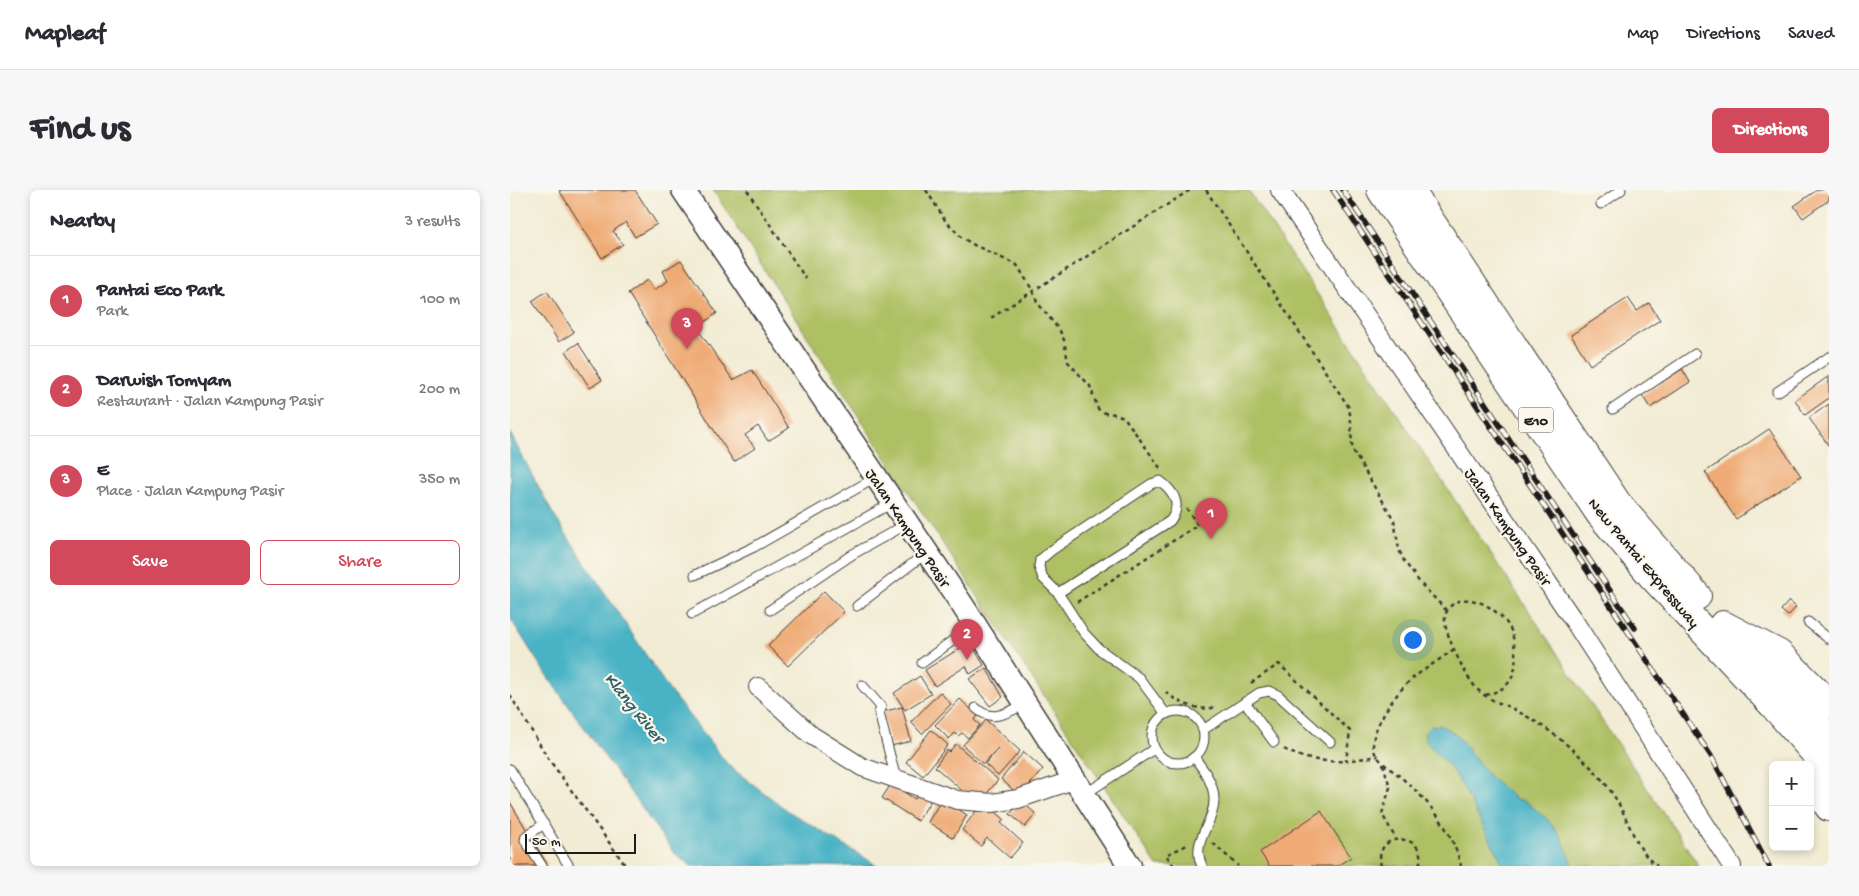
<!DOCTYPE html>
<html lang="en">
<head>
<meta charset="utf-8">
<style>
	:root { --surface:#fff; --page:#f7f7f7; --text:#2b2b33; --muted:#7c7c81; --line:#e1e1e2; --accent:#d1495b }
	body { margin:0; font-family:"Gochi Hand",sans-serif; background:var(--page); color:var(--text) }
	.controls { position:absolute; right:15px; bottom:15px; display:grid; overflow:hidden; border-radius:8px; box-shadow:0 2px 8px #0003 }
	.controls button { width:45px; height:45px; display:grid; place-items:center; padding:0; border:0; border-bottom:1px solid var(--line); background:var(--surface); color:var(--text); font:25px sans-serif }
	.scale { position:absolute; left:15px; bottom:12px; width:111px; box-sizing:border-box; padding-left:5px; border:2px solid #1c1c1c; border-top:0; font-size:14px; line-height:18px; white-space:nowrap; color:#1c1c1c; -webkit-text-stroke:4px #fbf7ec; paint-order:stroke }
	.you { position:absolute; left:902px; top:449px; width:18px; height:18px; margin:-12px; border:4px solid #fff; border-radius:50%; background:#1a73e8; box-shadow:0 0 0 8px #1a73e833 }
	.badge { display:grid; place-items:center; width:32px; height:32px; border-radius:50%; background:var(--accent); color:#fff; font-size:16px; font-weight:700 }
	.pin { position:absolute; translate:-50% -41px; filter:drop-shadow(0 1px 2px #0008) }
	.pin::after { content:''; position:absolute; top:26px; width:18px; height:15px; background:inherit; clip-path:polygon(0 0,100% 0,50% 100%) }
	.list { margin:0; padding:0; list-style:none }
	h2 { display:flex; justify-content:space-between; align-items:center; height:65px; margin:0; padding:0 20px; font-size:21px }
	h2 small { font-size:16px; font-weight:400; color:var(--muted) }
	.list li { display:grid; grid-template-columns:32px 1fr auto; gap:15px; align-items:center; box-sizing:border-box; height:90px; padding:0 20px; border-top:1px solid var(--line) }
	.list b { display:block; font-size:19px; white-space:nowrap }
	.list p { margin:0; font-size:16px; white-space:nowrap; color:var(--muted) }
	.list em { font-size:16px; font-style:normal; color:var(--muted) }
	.actions { display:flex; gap:10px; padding:15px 20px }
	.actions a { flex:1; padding:11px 0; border:1px solid var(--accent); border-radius:8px; text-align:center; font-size:18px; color:var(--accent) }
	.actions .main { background:var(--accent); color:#fff }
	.map { position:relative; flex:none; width:1319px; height:676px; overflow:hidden; border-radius:8px }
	header { display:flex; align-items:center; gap:30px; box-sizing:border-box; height:70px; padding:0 25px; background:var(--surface); border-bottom:1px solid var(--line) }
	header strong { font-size:24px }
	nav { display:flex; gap:28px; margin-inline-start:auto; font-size:18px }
	.intro { display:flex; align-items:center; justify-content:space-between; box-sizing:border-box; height:120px; padding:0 30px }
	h1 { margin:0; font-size:35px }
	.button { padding:12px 22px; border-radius:8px; background:var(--accent); color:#fff; font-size:18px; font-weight:700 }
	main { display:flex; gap:30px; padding:0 30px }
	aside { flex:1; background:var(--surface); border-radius:8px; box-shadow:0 2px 8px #0003 }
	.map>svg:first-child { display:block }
	.green { fill:#aec063; stroke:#656e40 }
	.water { fill:#48b3c6; stroke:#326871 }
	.building { fill:#efaa75 }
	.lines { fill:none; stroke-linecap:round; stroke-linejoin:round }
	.service-casing { stroke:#3c3b38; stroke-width:11 }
	.minor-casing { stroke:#3c3b38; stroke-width:20 }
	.tertiary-casing { stroke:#3c3b38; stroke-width:25 }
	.motorway-casing { stroke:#3c3b38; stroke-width:30 }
	.path { stroke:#3c3b38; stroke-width:2.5; stroke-dasharray:4 4; stroke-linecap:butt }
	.service { stroke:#fff; stroke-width:9 }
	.minor { stroke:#fff; stroke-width:18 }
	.tertiary { stroke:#fff; stroke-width:22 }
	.motorway { stroke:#fff; stroke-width:28 }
	.rail-casing { stroke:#1c1c1c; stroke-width:5.5 }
	.rail { stroke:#fbf7ec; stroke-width:4; stroke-dasharray:11; stroke-linecap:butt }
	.labels { text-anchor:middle; stroke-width:4.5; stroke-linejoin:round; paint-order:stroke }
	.shield { fill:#fbf7ec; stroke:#5f5e5a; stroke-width:1 }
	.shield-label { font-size:15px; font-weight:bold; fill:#1c1c1c }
	.street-label { font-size:16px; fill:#1c1c1c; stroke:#fbf7ec }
	.water-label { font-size:18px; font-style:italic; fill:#306068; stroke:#fbf7ec }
</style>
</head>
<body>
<header>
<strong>Mapleaf</strong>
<nav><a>Map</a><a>Directions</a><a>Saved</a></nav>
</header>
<div class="intro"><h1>Find us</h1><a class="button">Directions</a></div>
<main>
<aside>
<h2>Nearby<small>3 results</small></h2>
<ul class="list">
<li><span class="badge">1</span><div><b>Pantai Eco Park</b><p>Park</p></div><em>100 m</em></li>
<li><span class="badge">2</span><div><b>Darwish Tomyam</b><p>Restaurant · Jalan Kampung Pasir</p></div><em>200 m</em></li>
<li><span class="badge">3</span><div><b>E</b><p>Place · Jalan Kampung Pasir</p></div><em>350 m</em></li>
</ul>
<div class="actions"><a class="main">Save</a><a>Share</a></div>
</aside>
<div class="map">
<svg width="1319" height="676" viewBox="0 0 1319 676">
	<rect width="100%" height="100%" fill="#fbf7ec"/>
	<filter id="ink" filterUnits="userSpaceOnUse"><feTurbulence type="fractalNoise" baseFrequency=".02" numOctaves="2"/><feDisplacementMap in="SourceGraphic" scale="10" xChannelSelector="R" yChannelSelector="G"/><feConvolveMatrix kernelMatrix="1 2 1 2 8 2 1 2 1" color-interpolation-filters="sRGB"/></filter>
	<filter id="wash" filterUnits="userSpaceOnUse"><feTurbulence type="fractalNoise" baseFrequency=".0096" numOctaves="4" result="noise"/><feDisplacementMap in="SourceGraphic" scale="20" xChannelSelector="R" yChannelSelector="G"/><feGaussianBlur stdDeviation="1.12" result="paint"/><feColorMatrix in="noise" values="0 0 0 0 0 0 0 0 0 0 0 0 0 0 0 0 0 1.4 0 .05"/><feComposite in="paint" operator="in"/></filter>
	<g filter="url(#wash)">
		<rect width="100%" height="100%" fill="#f2ecd4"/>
		<path class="green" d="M203,0H738L1189,676H647L360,244Z"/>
		<g class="water">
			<path d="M0,243L43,324L159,500L219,576L278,621L368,676H181L164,663L35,483L0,428Z"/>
			<path d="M930,535L946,544L979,586L1006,609L1015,611L1037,629L1050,645L1064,676H994L952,596L940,577L916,552L914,543L921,536Z"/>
		</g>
		<g id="blocks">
			<g class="building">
				<path d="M49,0H125L147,34L125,47L116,32L103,41L113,54L92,68Z"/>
				<path d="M1307,0H1319V10L1293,28L1284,16Z"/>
				<path d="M171,70L207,123L187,138L223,190L242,180L279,238L258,251L248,236L235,245L245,258L224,272L118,103L137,90L144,100L158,91L153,81Z"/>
				<path d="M37,101L64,142L49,152L22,111Z"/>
				<path d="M1118,108L1127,121L1139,113L1150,130L1080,175L1061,145Z"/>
				<path d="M68,153L92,190L80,198L56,161Z"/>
				<path d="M1172,179L1180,192L1140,218L1132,205Z"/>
				<path d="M1319,186V208L1295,225L1285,210Z"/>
				<path d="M1319,214V256L1299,228Z"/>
				<path d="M1259,239L1291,286L1226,329L1195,282Z"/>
				<path d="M314,401L334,422L278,476L258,456Z"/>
				<path d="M1279,411L1286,417L1278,426L1271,420Z"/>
				<path d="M460,452L474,475L460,484L456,476L425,496L415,480Z"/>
				<path d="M476,478L493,507L480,516L459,489Z"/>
				<path d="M410,486L421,504L395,520L384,503Z"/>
				<path d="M430,502L441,514L412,544L401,532Z"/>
				<path d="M450,509L468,526L464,530L470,535L458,548L452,543L448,546L445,543L439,549L425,535Z"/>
				<path d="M392,517L401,551L381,556L372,522Z"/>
				<path d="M476,530L510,561L488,586L475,574L488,558L473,574L453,555Z"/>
				<path d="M421,540L438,555L413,586L396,572Z"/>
				<path d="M446,554L488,590L474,607L468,602L462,609L425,577L437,560L439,562Z"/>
				<path d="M514,562L533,579L510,606L491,589Z"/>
				<path d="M381,594L405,609L409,603L421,610L408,631L372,608Z"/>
				<path d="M432,609L457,625L443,648L418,632Z"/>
				<path d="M511,611L526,624L515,637L500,624Z"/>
				<path d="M0,612L38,676H0Z"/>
				<path d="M480,617L494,629L491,633L513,653L500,668L477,648L471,656L452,640L465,622Z"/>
				<path d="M811,621L841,667L827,676H759L750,662Z"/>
			</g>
		</g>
	</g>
	<g filter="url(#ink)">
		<use href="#blocks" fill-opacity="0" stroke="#3c3b38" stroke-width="1"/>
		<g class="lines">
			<g class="service-casing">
				<g id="service">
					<path d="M1091,14L1111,0"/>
					<path d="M1267,202L1319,167"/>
					<path d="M1103,219L1185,164"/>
					<path d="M185,385L244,357L365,288"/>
					<path d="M548,403L660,331C672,316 665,302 650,291L641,294L542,360L530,370L529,377L533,388L548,403L574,443L589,459L629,488L656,524"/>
					<path d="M347,416L416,363"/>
					<path d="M260,420L343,364L397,334"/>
					<path d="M182,424L382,313"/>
					<path d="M1298,432L1319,449"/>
					<path d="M412,473L464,435"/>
					<path d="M352,495L371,517L369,523L386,589"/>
					<path d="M735,512L764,552"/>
					<path d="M466,518C482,533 497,523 515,514"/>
					<circle cx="668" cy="547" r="26"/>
					<path d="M693,540L749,503L759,501L768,505L820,552"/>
					<path d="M684,567C693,579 704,593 704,609C705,633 680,651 692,676"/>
					<path d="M0,579L59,676"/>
					<path d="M575,604L644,559"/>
					<path d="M32,676L15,650L16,646L34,634"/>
				</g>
			</g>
			<g class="minor-casing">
				<g id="minor">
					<path d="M770,0L1064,431L1222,676"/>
					<path d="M248,497L301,545L352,577L447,610L482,613L508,609L566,589"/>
				</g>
			</g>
			<g class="tertiary-casing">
				<path id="tertiary" d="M173,0L451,413L620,676"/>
			</g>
			<g class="motorway-casing">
				<g id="motorway">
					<path d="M871,0L1090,324L1143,387L1264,516L1319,579"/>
					<path d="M900,0L1107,313L1187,406"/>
					<path d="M1213,435L1269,464L1319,514"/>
					<path d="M1243,466L1319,548"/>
					<path d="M1300,589L1319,617"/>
				</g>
			</g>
			<g class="path">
				<path d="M237,0L296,89"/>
				<path d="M416,0L435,30L451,47L464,55L507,75L523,101L527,112L550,141L554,150L558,172L580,196L588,219L595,223L605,224L614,227L651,279"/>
				<path d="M696,0L838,216C843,231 840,246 843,261L884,330L889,360L894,371L911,394L937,421"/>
				<path d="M481,128L680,0"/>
				<path d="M567,412L688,335L677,319"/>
				<path d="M944,459C931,469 916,478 903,488C888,500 855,543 865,563C871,574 884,581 893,589C921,613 942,640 951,676"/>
				<path d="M741,493L769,474L840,541L836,571L868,566"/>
				<path d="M656,502C667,513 690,522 706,517"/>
				<path d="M0,505L38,568L116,676"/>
				<path d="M975,505C1008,498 1008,476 1003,447C999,423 953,393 937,421C932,431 937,441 940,450C947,467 956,487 968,500C977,509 990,513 1001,518C1017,526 1032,535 1046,546C1068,563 1089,583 1104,606C1118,627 1126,662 1147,676"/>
				<path d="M774,559C794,570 812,572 836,571"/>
				<path d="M873,574L880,597L872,624L886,649"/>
				<path d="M703,653L728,676"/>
				<path d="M664,676L656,665L679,654"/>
				<path d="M871,676C862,639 920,642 909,676"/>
			</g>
			<use href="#service" class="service"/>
			<use href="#minor" class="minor"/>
			<use href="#tertiary" class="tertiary"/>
			<use href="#motorway" class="motorway"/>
			<g class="rail-casing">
				<g id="rail">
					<path d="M823,0L1201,566L1259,676"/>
					<path d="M833,0L1125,438"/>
				</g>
			</g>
			<use href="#rail" class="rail"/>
		</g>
	</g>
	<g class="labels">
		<rect class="shield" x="1008.5" y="217.5" width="35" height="25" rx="4"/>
		<g class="shield-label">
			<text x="1026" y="235">E10</text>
		</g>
		<g class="street-label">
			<text transform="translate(999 336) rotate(55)" y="6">Jalan Kampung Pasir</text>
			<text transform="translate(399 337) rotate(56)" y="6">Jalan Kampung Pasir</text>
			<text transform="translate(1135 372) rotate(50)" y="6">New Pantai Expressway</text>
		</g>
		<g class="water-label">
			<text transform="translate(125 517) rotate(51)" y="6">Klang River</text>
		</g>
	</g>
</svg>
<div class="controls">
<button>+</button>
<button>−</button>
</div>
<div class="scale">50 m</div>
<div class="you"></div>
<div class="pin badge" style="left:701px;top:349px">1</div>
<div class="pin badge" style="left:457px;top:470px">2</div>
<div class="pin badge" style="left:177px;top:159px">3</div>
</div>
</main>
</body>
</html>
